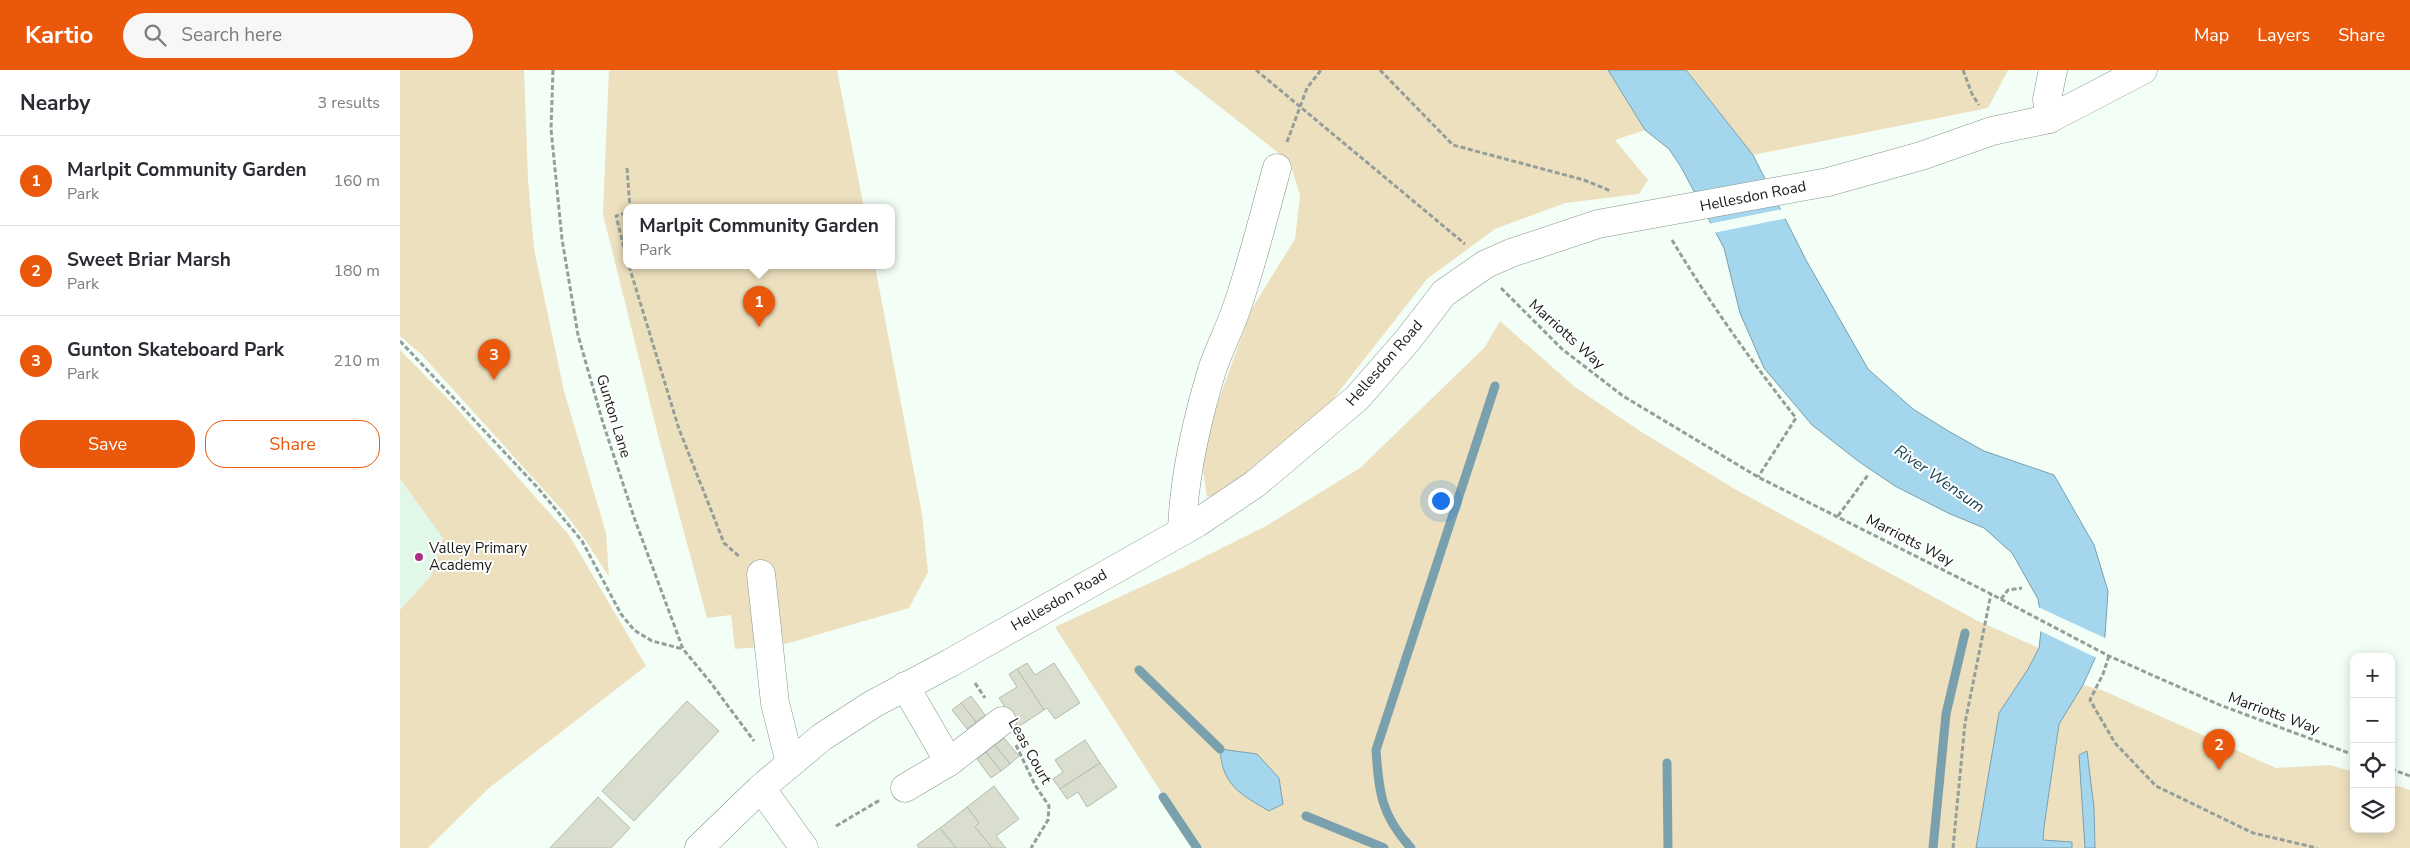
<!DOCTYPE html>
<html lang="en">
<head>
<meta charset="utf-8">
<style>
	:root { --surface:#fff; --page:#f7f7f7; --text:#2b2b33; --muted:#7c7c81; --line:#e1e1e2; --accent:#ea580c }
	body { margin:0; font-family:"Nunito Sans",sans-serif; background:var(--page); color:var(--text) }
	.controls { position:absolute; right:15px; bottom:15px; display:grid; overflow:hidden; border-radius:10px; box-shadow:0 2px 12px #0003 }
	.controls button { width:45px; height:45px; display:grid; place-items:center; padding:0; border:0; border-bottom:1px solid var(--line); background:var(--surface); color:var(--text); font:25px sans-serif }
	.you { position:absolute; left:1040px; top:430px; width:18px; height:18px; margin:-12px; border:4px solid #fff; border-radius:50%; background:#1a73e8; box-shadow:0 0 0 8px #1a73e833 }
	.badge { display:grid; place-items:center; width:32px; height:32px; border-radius:50%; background:var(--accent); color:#fff; font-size:16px; font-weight:700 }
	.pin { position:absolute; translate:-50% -41px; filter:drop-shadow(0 1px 2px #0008) }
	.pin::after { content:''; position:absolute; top:26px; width:18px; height:15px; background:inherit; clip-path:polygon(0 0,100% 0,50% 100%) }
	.popup { position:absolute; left:223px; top:134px; width:272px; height:65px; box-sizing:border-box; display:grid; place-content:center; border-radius:10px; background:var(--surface); filter:drop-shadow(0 1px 4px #0005); font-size:16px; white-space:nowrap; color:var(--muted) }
	.popup b { font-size:19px; color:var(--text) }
	.popup::after { content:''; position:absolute; left:50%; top:100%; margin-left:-10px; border:10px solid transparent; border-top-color:var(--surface) }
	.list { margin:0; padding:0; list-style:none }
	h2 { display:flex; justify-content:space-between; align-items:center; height:65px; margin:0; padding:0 20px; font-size:21px }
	h2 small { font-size:16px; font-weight:400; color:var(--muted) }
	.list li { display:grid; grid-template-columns:32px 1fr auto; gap:15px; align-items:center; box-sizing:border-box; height:90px; padding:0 20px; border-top:1px solid var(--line) }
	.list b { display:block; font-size:19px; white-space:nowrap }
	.list p { margin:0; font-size:16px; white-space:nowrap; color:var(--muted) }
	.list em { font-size:16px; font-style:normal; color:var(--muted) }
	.actions { display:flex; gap:10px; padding:15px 20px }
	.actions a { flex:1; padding:11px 0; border:1px solid var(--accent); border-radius:20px; text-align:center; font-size:18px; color:var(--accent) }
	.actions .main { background:var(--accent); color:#fff }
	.icon { flex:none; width:28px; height:28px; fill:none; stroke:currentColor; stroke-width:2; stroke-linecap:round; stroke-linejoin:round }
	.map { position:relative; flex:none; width:2010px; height:778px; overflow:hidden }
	header { display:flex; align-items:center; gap:30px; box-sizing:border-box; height:70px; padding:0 25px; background:var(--accent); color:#fff }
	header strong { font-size:24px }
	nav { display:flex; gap:28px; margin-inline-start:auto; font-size:18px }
	.search { width:350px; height:45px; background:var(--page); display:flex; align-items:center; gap:12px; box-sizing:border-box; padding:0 18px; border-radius:28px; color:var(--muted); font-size:19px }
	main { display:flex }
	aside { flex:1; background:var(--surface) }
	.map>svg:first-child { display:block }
	.built { fill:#e1f8e9 }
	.green { fill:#ede0bf }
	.water { fill:#a4d7ed; stroke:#7a9fad }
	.pier { fill:#f2fef6 }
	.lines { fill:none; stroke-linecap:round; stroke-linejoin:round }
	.stream { stroke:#7a9fad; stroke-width:9 }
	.building { fill:#d9decf; stroke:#b7bcae }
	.minor-casing { stroke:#87958b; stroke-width:29 }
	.path { stroke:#959e98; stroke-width:3; stroke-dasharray:5 2.5; stroke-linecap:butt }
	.minor { stroke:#fff; stroke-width:28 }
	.poi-dot { fill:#ac3081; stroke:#fff; stroke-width:2 }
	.labels { text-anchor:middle; stroke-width:4; stroke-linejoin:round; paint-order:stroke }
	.street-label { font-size:15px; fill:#181d19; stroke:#fff }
	.poi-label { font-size:15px; fill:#181d19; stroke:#fff; text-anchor:start }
	.water-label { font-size:16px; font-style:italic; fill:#184353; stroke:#fff }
</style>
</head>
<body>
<header>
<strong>Kartio</strong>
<div class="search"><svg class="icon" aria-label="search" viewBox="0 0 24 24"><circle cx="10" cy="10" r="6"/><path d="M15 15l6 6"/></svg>Search here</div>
<nav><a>Map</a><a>Layers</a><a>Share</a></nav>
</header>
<main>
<aside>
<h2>Nearby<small>3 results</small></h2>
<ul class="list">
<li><span class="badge">1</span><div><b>Marlpit Community Garden</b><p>Park</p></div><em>160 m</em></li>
<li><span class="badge">2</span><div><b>Sweet Briar Marsh</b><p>Park</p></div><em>180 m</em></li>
<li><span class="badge">3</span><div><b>Gunton Skateboard Park</b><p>Park</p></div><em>210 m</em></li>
</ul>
<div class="actions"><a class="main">Save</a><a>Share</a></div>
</aside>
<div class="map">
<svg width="2010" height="778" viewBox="0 0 2010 778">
	<rect width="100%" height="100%" fill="#f2fef6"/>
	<path class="built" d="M0,409L43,467L31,506L0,540Z"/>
	<g class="green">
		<path d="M0,0H124L128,109L134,179L164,321L206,463L209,507L188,474L164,442L21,284L0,266Z"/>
		<path d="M209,0H437L464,138H226V196H475L522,444L528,502L509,538L382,575L335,579L331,545L307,548L259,369L203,144Z"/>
		<path d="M773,0H1208L1245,60L1215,70L1248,110L1239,124L1165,133L1095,159L1027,209L926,338L849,403L819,424L807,427L802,393L811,352L851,240L895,169L900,126L890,92Z"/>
		<path d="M1286,0H1608L1588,38L1353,85Z"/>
		<path d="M1100,251L1175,317L1240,361L1333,418L1578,551L1639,578L1628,599L1599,643L1576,778H797L655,557L782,498L866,456L960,398L1085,277Z"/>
		<path d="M0,280L50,331L169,465L246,596L89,718L28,778H0V540L31,506L43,468L0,409Z"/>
		<path d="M1683,615L1704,621L1876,698L1930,695L1954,702V759H1991V714L2010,720V778H1695L1694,738L1685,778H1641L1659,654Z"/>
	</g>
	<g class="water">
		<path d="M1208,0H1286L1353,85L1406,190L1468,299L1513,339L1550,362L1584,381L1654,405L1694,475L1708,521L1705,566L1683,615L1659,654L1644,757L1643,770L1672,772V778H1576L1599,643L1628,599L1639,578L1642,552L1638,529L1612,483L1584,458L1548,443L1495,416L1458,391L1412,355L1364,298L1340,243L1324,178L1281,97L1269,79L1245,60Z"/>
		<path d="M820,679L857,684L879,708L883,734L869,741C840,724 822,715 820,679Z"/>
		<path d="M1687,681L1694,738L1695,778H1685L1679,685Z"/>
	</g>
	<g class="pier">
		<path d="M1383,139L1388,148L1313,163L1308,154Z"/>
		<path d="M1636,536L1707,569L1699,589L1638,560Z"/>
	</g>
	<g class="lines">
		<g class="stream">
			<path d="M739,600L820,679"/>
			<path d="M1267,693L1268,778"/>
			<path d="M763,727L797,778"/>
			<path d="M906,746L984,778"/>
			<path d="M1011,778C981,745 979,723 976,680L1095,316"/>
			<path d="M1533,778L1546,644L1565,563"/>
		</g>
	</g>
	<g class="building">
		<path d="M627,593L635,605L654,593L680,633L655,649L647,638L644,640L617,599Z"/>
		<path d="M617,599L644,640L618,657L599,628L617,617L609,604Z"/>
		<path d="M571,626L585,645L576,652L561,633Z"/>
		<path d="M287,631L319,661L234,751L202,721Z"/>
		<path d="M561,633L576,652L567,659L552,640Z"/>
		<path d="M604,668L619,686L610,694L595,675Z"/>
		<path d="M685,670L700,693L660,719L653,709L663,702L655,690Z"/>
		<path d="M595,675L610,694L601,701L586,682Z"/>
		<path d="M586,682L601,701L591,708L577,689Z"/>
		<path d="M700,693L717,717L687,737L678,722L667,729L660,719Z"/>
		<path d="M594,716L619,749L596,766L606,778H592L575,757L579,753L567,737Z"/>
		<path d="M198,727L230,758L211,778H150Z"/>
		<path d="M567,737L579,753L575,757L592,778H556L540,758Z"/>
		<path d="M540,758L556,778H519L517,775Z"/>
	</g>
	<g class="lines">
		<g class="minor-casing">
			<g id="minor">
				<path d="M1649,49L1647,29L1653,0"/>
				<path d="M782,460C784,405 796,353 812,300C819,279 830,258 837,237C853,191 864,144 877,98"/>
				<path d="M361,504L375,633L390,693"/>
				<path d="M505,616L549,692L602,651"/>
				<path d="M361,718L404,778"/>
				<path d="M505,718L549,692"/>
				<path d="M299,778L361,718L422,667L473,634L550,593L797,453L855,414L957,328L1007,271L1044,223L1086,194L1111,183L1198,154L1428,112L1521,86L1592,61L1649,49L1743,0"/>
			</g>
		</g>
		<g class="path">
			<path d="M153,0L151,59L162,169L178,265L203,353L235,450L283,579L311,613L354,671"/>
			<path d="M856,0L1065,174"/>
			<path d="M980,0L1053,75L1184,110L1211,121"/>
			<path d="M1563,0L1572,24L1579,35"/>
			<path d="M887,72L907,18L921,0"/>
			<path d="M227,98L230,138"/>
			<path d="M226,143L216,146L226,186"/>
			<path d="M1272,170C1309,232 1351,291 1396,348L1358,407"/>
			<path d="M229,196L279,359L324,473L340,487"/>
			<path d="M1101,218L1162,279L1223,326L1358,407L1591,524L1709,586L1820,635L1954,685"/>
			<path d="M0,271L138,418L182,471L221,544L234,560L252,571L283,579"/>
			<path d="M1438,446L1468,405"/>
			<path d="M1601,529L1608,520L1622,518"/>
			<path d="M1709,586L1703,604L1690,630L1715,673L1756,716L1853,763L1917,778"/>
			<path d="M575,613L585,628"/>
			<path d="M616,675L635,715L649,736L648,750L631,778"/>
			<path d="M1991,699L2010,706"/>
			<path d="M436,756L480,730"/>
			<path d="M1553,778L1565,653L1591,524"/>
		</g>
		<use href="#minor" class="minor"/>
	</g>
	<circle class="poi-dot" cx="19" cy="487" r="5"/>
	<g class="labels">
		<g class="street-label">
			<text transform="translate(1353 126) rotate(-11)" y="5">Hellesdon Road</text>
			<text transform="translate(1167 264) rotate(42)" y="5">Marriotts Way</text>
			<text transform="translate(984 293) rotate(-49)" y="5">Hellesdon Road</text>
			<text transform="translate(214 346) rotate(73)" y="5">Gunton Lane</text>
			<text transform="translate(1510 470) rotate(27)" y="5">Marriotts Way</text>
			<text transform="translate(659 530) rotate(-30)" y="5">Hellesdon Road</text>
			<text transform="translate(1874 643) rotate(20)" y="5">Marriotts Way</text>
			<text transform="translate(630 681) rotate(61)" y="5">Leas Court</text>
		</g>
		<g class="poi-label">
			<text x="29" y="483">Valley Primary<tspan x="29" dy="17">Academy</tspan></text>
		</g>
		<g class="water-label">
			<text transform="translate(1540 408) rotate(35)" y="6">River Wensum</text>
		</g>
	</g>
</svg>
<div class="controls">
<button>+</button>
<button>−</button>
<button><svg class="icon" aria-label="locate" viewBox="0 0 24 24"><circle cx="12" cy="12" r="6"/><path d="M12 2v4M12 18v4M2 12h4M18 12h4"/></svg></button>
<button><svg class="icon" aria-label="layers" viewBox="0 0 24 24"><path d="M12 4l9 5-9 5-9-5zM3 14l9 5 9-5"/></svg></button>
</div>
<div class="you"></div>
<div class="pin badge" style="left:359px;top:257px">1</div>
<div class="popup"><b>Marlpit Community Garden</b>Park</div>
<div class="pin badge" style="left:1819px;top:700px">2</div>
<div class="pin badge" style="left:94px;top:310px">3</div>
</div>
</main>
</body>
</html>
